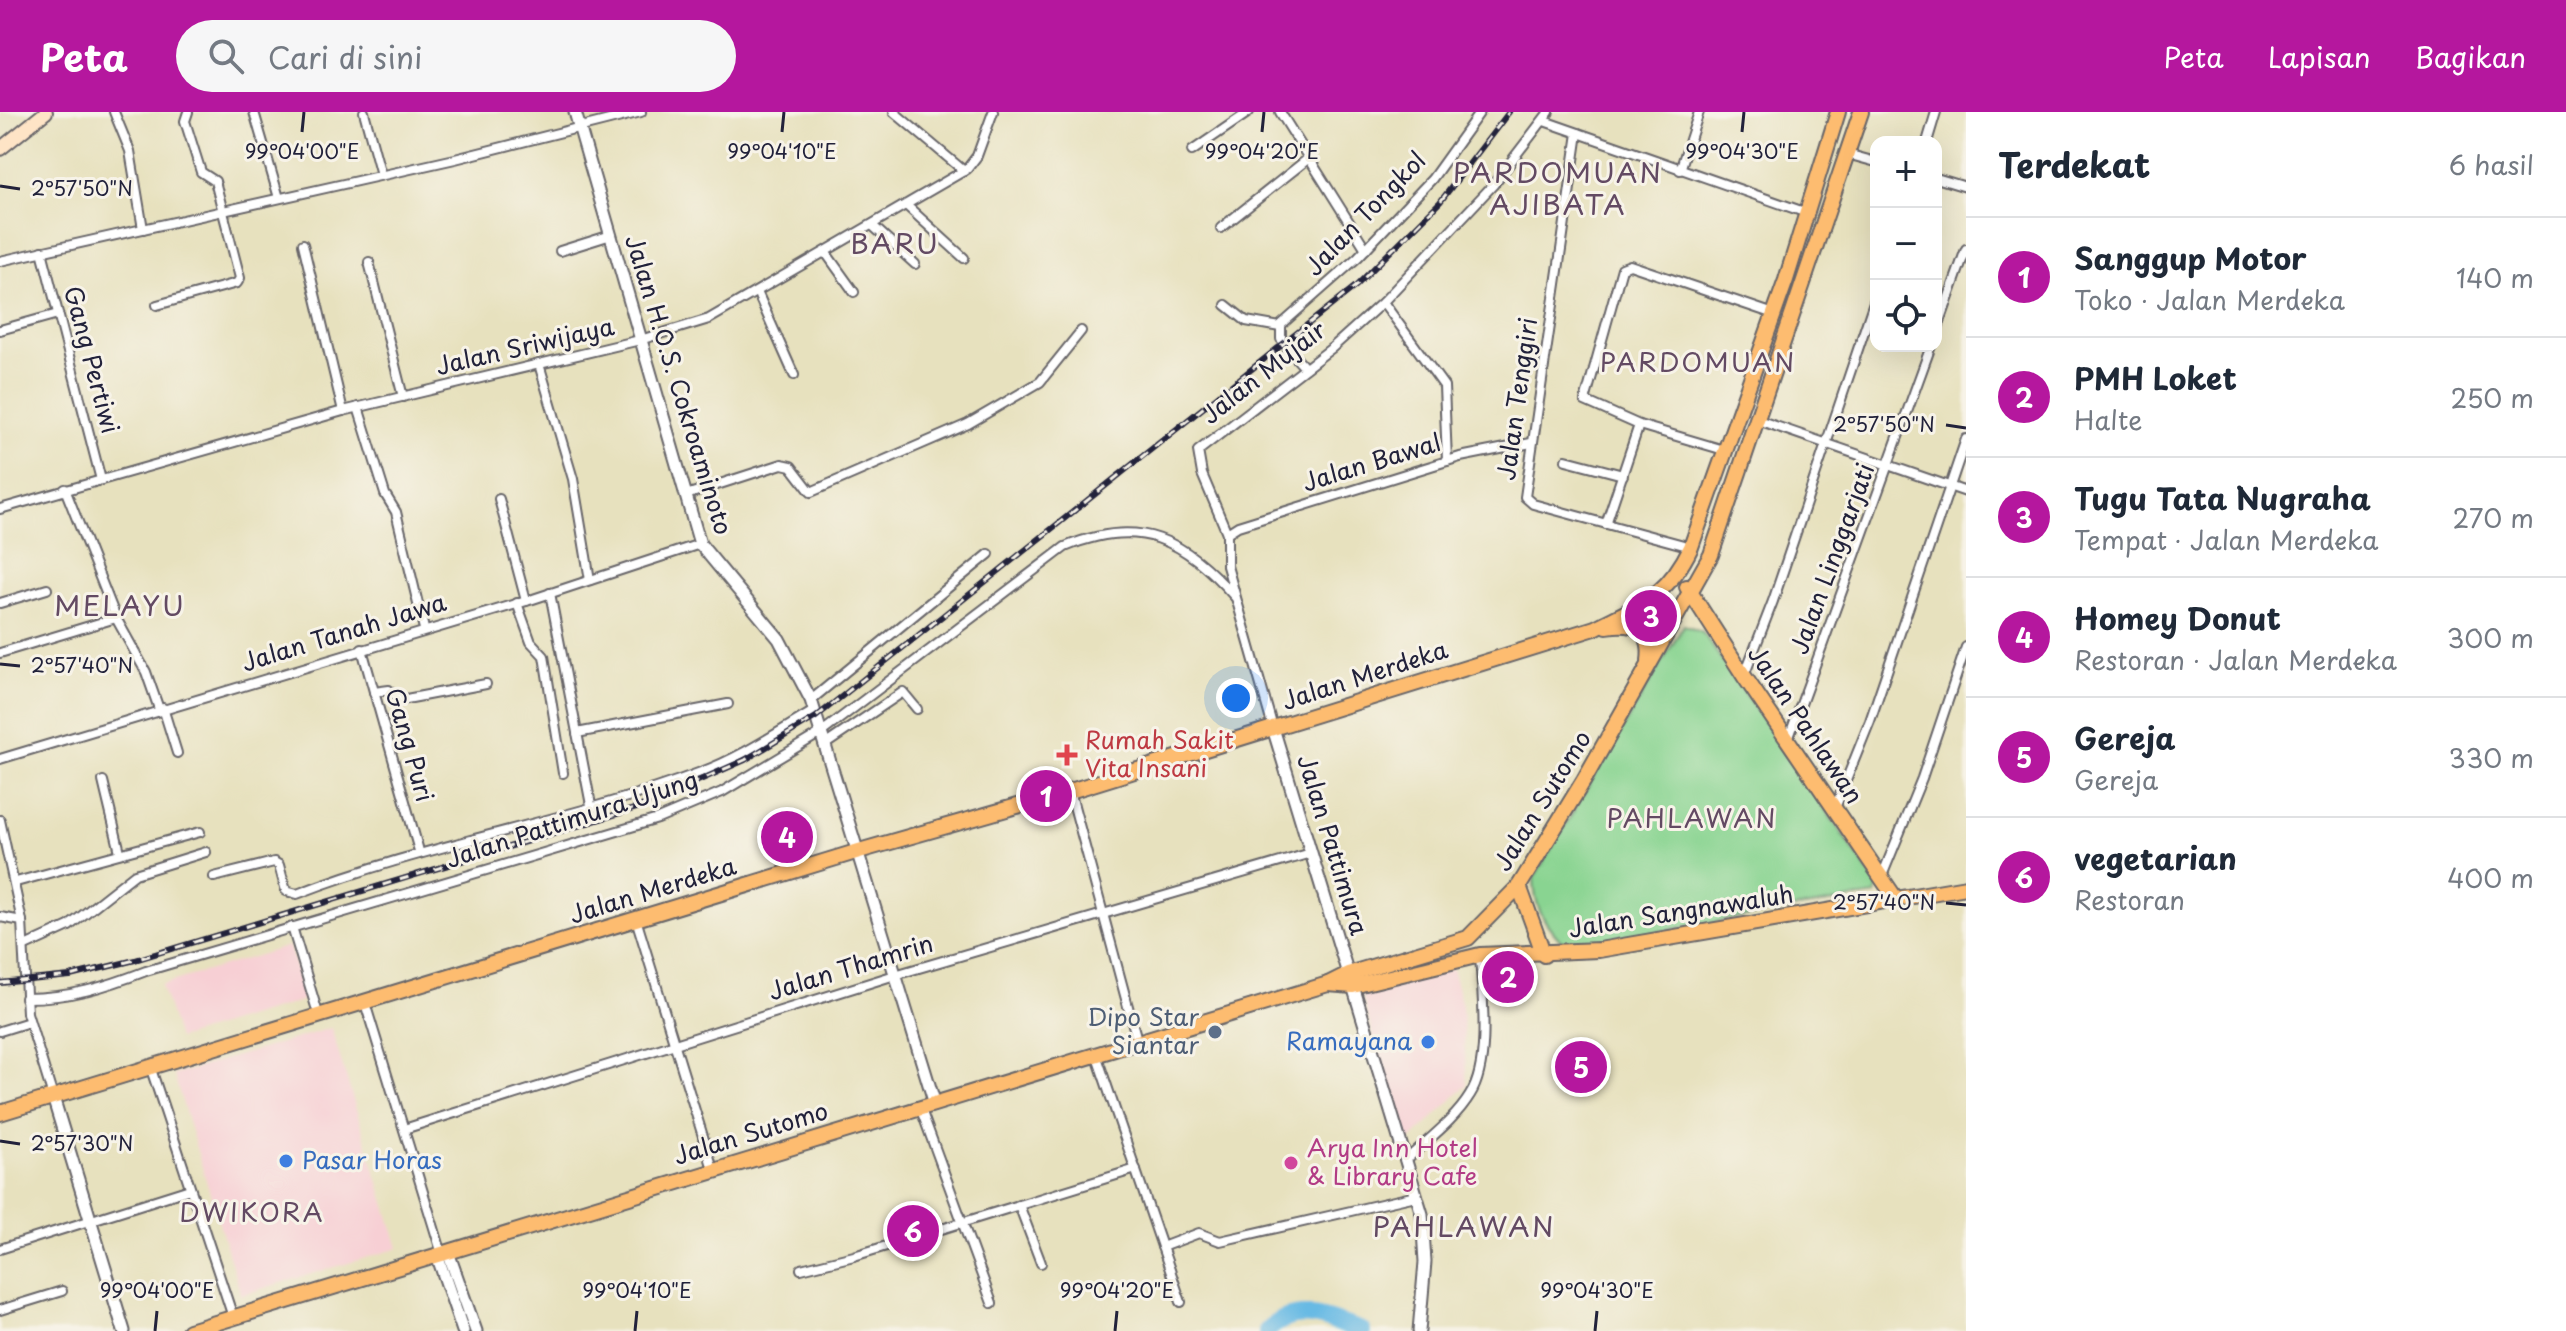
<!DOCTYPE html>
<html lang="id">
<head>
<meta charset="utf-8">
<style>
	:root { --surface:#fff; --page:#f6f6f7; --text:#1f2937; --muted:#747a83; --line:#e0e1e3; --accent:#b5179e }
	body { margin:0; font-family:"Playpen Sans",sans-serif; background:var(--page); color:var(--text) }
	.controls { position:absolute; right:24px; top:24px; display:grid; overflow:hidden; border-radius:16px; box-shadow:0 8px 32px #0002 }
	.controls button { width:72px; height:72px; display:grid; place-items:center; padding:0; border:0; border-bottom:2px solid var(--line); background:var(--surface); color:var(--text); font:40px sans-serif }
	.you { position:absolute; left:1236px; top:586px; width:28px; height:28px; margin:-20px; border:6px solid #fff; border-radius:50%; background:#1a73e8; box-shadow:0 0 0 12px #1a73e833 }
	.badge { display:grid; place-items:center; width:52px; height:52px; border-radius:50%; background:var(--accent); color:#fff; font-size:26px; font-weight:700 }
	.pin { position:absolute; translate:-50% -50%; border:4px solid #fff; box-shadow:0 2px 8px #0006 }
	.list { margin:0; padding:0; list-style:none }
	h2 { display:flex; justify-content:space-between; align-items:center; height:104px; margin:0; padding:0 32px; font-size:34px }
	h2 small { font-size:26px; font-weight:400; color:var(--muted) }
	.list li { display:grid; grid-template-columns:52px 1fr auto; gap:24px; align-items:center; box-sizing:border-box; height:120px; padding:0 32px; border-top:2px solid var(--line) }
	.list b { display:block; font-size:30px; white-space:nowrap }
	.list p { margin:0; font-size:26px; white-space:nowrap; color:var(--muted) }
	.list em { font-size:26px; font-style:normal; color:var(--muted) }
	.icon { flex:none; width:44px; height:44px; fill:none; stroke:currentColor; stroke-width:2; stroke-linecap:round; stroke-linejoin:round }
	.map { position:relative; flex:none; width:1966px; height:1219px; overflow:hidden }
	header { display:flex; align-items:center; gap:48px; box-sizing:border-box; height:112px; padding:0 40px; background:var(--accent); color:#fff }
	header strong { font-size:38px }
	nav { display:flex; gap:44px; margin-inline-start:auto; font-size:28px }
	.search { width:560px; height:72px; background:var(--page); display:flex; align-items:center; gap:20px; box-sizing:border-box; padding:0 28px; border-radius:44px; color:var(--muted); font-size:30px }
	main { display:flex }
	aside { flex:1; background:var(--surface) }
	.map>svg:first-child { display:block }
	.built { fill:#f7cfd4 }
	.green { fill:#89d491; stroke:#567b66; stroke-width:2 }
	.lines { fill:none; stroke-linecap:round; stroke-linejoin:round }
	.river { stroke:#68bae4; stroke-width:18 }
	.minor-casing { stroke:#676569; stroke-width:12 }
	.tertiary-casing { stroke:#676569; stroke-width:15 }
	.secondary-casing { stroke:#676569; stroke-width:16 }
	.primary-casing { stroke:#676569; stroke-width:18 }
	.minor { stroke:#fff; stroke-width:8 }
	.tertiary { stroke:#fff; stroke-width:11 }
	.secondary { stroke:#fee4c6; stroke-width:12 }
	.primary { stroke:#fdbc70; stroke-width:14 }
	.rail-casing { stroke:#22223b; stroke-width:6 }
	.rail { stroke:#f7f3e8; stroke-width:3; stroke-dasharray:9; stroke-linecap:butt }
	.ticks { fill:none; stroke:#22223b; stroke-width:3 }
	.health-dot { fill:#e0444e; stroke:#f7f3e8; stroke-width:3 }
	.service-dot { fill:#5c6f8a; stroke:#f7f3e8; stroke-width:3 }
	.shop-dot { fill:#3f7fe0; stroke:#f7f3e8; stroke-width:3 }
	.hotel-dot { fill:#d1479c; stroke:#f7f3e8; stroke-width:3 }
	.labels { text-anchor:middle; stroke-width:6; stroke-linejoin:round; paint-order:stroke }
	.street-label { font-size:24px; fill:#22223b; stroke:#f7f3e8 }
	.health-label { font-size:24px; fill:#be3a42; stroke:#f7f3e8; text-anchor:start }
	.service-label { font-size:24px; fill:#4e5e75; stroke:#f7f3e8; text-anchor:end }
	.shop-label { font-size:24px; fill:#366cbe; stroke:#f7f3e8; text-anchor:end }
	.hotel-label { font-size:24px; fill:#b23c85; stroke:#f7f3e8; text-anchor:start }
	.neighbourhood-label { font-size:26px; letter-spacing:2px; fill:#634a63; stroke:#f7f3e8 }
	.quarter-label { font-size:28px; letter-spacing:2px; fill:#634a63; stroke:#f7f3e8 }
	.ticks-label { font-size:20px; text-anchor:middle; fill:#22223b; stroke:#f7f3e8; stroke-width:6; stroke-linejoin:round; paint-order:stroke }
</style>
</head>
<body>
<header>
<strong>Peta</strong>
<div class="search"><svg class="icon" aria-label="search" viewBox="0 0 24 24"><circle cx="10" cy="10" r="6"/><path d="M15 15l6 6"/></svg>Cari di sini</div>
<nav><a>Peta</a><a>Lapisan</a><a>Bagikan</a></nav>
</header>
<main>
<div class="map">
<svg width="1966" height="1219" viewBox="0 0 1966 1219">
	<rect width="100%" height="100%" fill="#f7f3e8"/>
	<filter id="ink" filterUnits="userSpaceOnUse"><feTurbulence type="fractalNoise" baseFrequency=".0125" numOctaves="2"/><feDisplacementMap in="SourceGraphic" scale="16" xChannelSelector="R" yChannelSelector="G"/><feConvolveMatrix kernelMatrix="1 2 1 2 8 2 1 2 1" color-interpolation-filters="sRGB"/></filter>
	<filter id="wash" filterUnits="userSpaceOnUse"><feTurbulence type="fractalNoise" baseFrequency=".006" numOctaves="4" result="noise"/><feDisplacementMap in="SourceGraphic" scale="32" xChannelSelector="R" yChannelSelector="G"/><feGaussianBlur stdDeviation="1.8" result="paint"/><feColorMatrix in="noise" values="0 0 0 0 0 0 0 0 0 0 0 0 0 0 0 0 0 1.4 0 .05"/><feComposite in="paint" operator="in"/></filter>
	<g filter="url(#wash)">
		<rect width="100%" height="100%" fill="#e7e1be"/>
		<g class="built">
			<path d="M289,834L305,888L178,927L161,873Z"/>
			<path d="M1452,856L1462,894L1467,973L1403,1036L1362,883Z"/>
			<path d="M331,916L399,1136L241,1183L174,963Z"/>
		</g>
		<path class="green" d="M1684,513L1703,521L1878,774L1876,783L1585,832L1563,831C1543,810 1534,795 1534,766Z"/>
		<g class="lines">
			<path class="river" d="M1267,1219C1295,1190 1329,1208 1362,1219"/>
		</g>
	</g>
	<g filter="url(#ink)">
		<g class="lines">
			<g class="minor-casing">
				<g id="minor">
					<path d="M114,0L130,39L143,117"/>
					<path d="M254,0L279,86"/>
					<path d="M364,0L381,63"/>
					<path d="M894,0L964,59"/>
					<path d="M1280,0L1366,137"/>
					<path d="M1544,9L1807,101"/>
					<path d="M1578,21L1525,385L1533,392L1691,435"/>
					<path d="M1927,30L1936,0"/>
					<path d="M1192,39L1249,0"/>
					<path d="M1847,42L1876,50"/>
					<path d="M1680,58L1699,0"/>
					<path d="M1936,66L1966,75"/>
					<path d="M907,94L964,146"/>
					<path d="M873,114L915,152"/>
					<path d="M1221,116L1309,46"/>
					<path d="M303,132L343,299"/>
					<path d="M42,139L101,368"/>
					<path d="M560,139L608,124"/>
					<path d="M826,141L854,180"/>
					<path d="M0,149L455,47L641,0"/>
					<path d="M369,150L403,285"/>
					<path d="M758,182L794,263"/>
					<path d="M1383,190L1444,274L1447,349"/>
					<path d="M157,193L237,171L240,166L215,69L201,60L185,9L188,0"/>
					<path d="M1226,193L1246,209L1280,215"/>
					<path d="M0,218L58,202"/>
					<path d="M1936,221L1966,137"/>
					<path d="M1281,227V213L1358,145L1432,67L1480,0"/>
					<path d="M1288,237L1305,256"/>
					<path d="M539,252L573,367L590,468"/>
					<path d="M358,295L385,382L396,400L424,517"/>
					<path d="M1758,308L1966,380"/>
					<path d="M1724,338L1639,313L1585,289L1622,156L1630,153L1774,202"/>
					<path d="M1566,348L1623,363"/>
					<path d="M65,377L116,506L146,560L159,597"/>
					<path d="M686,383L782,352L791,354L811,380L968,312L1040,270L1081,219"/>
					<path d="M499,387L526,489"/>
					<path d="M0,397L343,299L640,228L709,207L967,57L977,44L993,0"/>
					<path d="M1606,412L1639,313"/>
					<path d="M1227,421L1238,414L1460,345L1531,331"/>
					<path d="M550,481L591,693"/>
					<path d="M0,491L47,477"/>
					<path d="M517,491L531,530L544,544L563,661"/>
					<path d="M362,537L419,739"/>
					<path d="M0,541L116,506"/>
					<path d="M1744,564L1773,489L1876,184"/>
					<path d="M374,580L389,578L401,588L486,572"/>
					<path d="M811,588L989,442"/>
					<path d="M163,596L177,641"/>
					<path d="M1273,616L1227,454V421L1202,362L1198,339L1333,235L1383,190L1493,73L1549,0"/>
					<path d="M577,621L728,592"/>
					<path d="M1788,628L1931,234"/>
					<path d="M826,632L903,580L917,597"/>
					<path d="M0,647L533,487L700,432"/>
					<path d="M103,669L120,740"/>
					<path d="M1070,679L1137,928"/>
					<path d="M1835,696L1870,609L1966,327"/>
					<path d="M0,708L22,809L27,901L53,985"/>
					<path d="M1882,764L1922,666L1966,535"/>
					<path d="M214,765L274,750L279,753L286,779L297,782C428,731 569,710 701,660C740,646 778,620 814,599"/>
					<path d="M16,770L200,720"/>
					<path d="M0,805L22,809"/>
					<path d="M636,807L713,1057"/>
					<path d="M292,815L319,905"/>
					<path d="M25,834L69,814L135,762L206,740"/>
					<path d="M25,886C70,886 105,875 146,859L658,707L722,680L822,620L1065,435C1141,404 1183,427 1235,485"/>
					<path d="M365,891L442,1142"/>
					<path d="M0,919L29,910"/>
					<path d="M1096,942L1181,1190"/>
					<path d="M151,957L233,1205"/>
					<path d="M920,995L992,1191"/>
					<path d="M404,1017L895,863L1311,741"/>
					<path d="M1405,1049C1426,1029 1455,1008 1470,983C1491,951 1482,881 1480,843"/>
					<path d="M1019,1093L1041,1151"/>
					<path d="M1162,1135L1199,1121L1220,1129L1416,1084"/>
					<path d="M0,1137L190,1077"/>
					<path d="M801,1157L854,1144L1136,1057"/>
					<path d="M0,1198L62,1179"/>
				</g>
			</g>
			<g class="tertiary-casing">
				<g id="tertiary">
					<path d="M575,0L700,432L779,527L811,588L934,989"/>
					<path d="M1273,616L1348,862"/>
					<path d="M1353,874L1422,1102L1425,1150L1419,1219"/>
					<path d="M53,985L124,1219"/>
					<path d="M448,1140L476,1219"/>
					<path d="M437,1143L463,1219"/>
				</g>
			</g>
			<g class="secondary-casing">
				<path id="secondary" d="M0,37L46,0"/>
			</g>
			<g class="primary-casing">
				<g id="primary">
					<path d="M1687,475L1744,564L1896,787"/>
					<path d="M1607,514C1636,509 1653,518 1649,549"/>
					<path d="M1519,774L1544,843"/>
					<path d="M1328,872L1353,874L1480,843L1599,838L1966,775"/>
					<path d="M0,1001L859,739L1070,679L1595,516C1642,492 1667,485 1691,435L1786,168L1838,0"/>
					<path d="M189,1219L1328,872L1348,862L1468,826L1519,774L1584,668L1711,443L1861,0"/>
				</g>
			</g>
			<use href="#minor" class="minor"/>
			<use href="#tertiary" class="tertiary"/>
			<use href="#secondary" class="secondary"/>
			<use href="#primary" class="primary"/>
			<g class="rail-casing">
				<path id="rail" d="M0,871L70,864L135,848L637,696L745,648L816,605L1357,173L1440,90L1509,0"/>
			</g>
			<use href="#rail" class="rail"/>
		</g>
	</g>
	<path class="ticks" d="M302,20L304,0M782,20L784,0M1262,20L1264,0M1742,20L1744,0M0,74L20,77M1946,313L1966,316M0,552L20,554M1946,791L1966,793M0,1029L20,1032M155,1219L157,1199M635,1219L637,1199M1115,1219L1117,1199M1595,1219L1597,1199"/>
	<path class="health-dot" d="M1063 631h8v8h8v8h-8v8h-8v-8h-8v-8h8z"/>
	<circle class="service-dot" cx="1215" cy="920" r="8"/>
	<g class="shop-dot">
		<circle cx="1428" cy="930" r="8"/>
		<circle cx="286" cy="1049" r="8"/>
	</g>
	<circle class="hotel-dot" cx="1291" cy="1051" r="8"/>
	<g class="labels">
		<g class="street-label">
			<text transform="translate(1366 102) rotate(-46)" y="8">Jalan Tongkol</text>
			<text transform="translate(525 235) rotate(-13)" y="8">Jalan Sriwijaya</text>
			<text transform="translate(91 248) rotate(75)" y="8">Gang Pertiwi</text>
			<text transform="translate(1264 261) rotate(-38)" y="8">Jalan Mujair</text>
			<text transform="translate(678 273) rotate(73)" y="8">Jalan H.O.S. Cokroaminoto</text>
			<text transform="translate(1518 287) rotate(-82)" y="8">Jalan Tenggiri</text>
			<text transform="translate(1372 351) rotate(-17)" y="8">Jalan Bawal</text>
			<text transform="translate(1833 447) rotate(-70)" y="8">Jalan Linggarjati</text>
			<text transform="translate(344 521) rotate(-17)" y="8">Jalan Tanah Jawa</text>
			<text transform="translate(1365 564) rotate(-18)" y="8">Jalan Merdeka</text>
			<text transform="translate(1805 613) rotate(56)" y="8">Jalan Pahlawan</text>
			<text transform="translate(409 633) rotate(74)" y="8">Gang Puri</text>
			<text transform="translate(1543 689) rotate(-58)" y="8">Jalan Sutomo</text>
			<text transform="translate(572 708) rotate(-18)" y="8">Jalan Pattimura Ujung</text>
			<text transform="translate(1332 733) rotate(73)" y="8">Jalan Pattimura</text>
			<text transform="translate(653 779) rotate(-17)" y="8">Jalan Merdeka</text>
			<text transform="translate(1681 800) rotate(-9)" y="8">Jalan Sangnawaluh</text>
			<text transform="translate(851 856) rotate(-17)" y="8">Jalan Thamrin</text>
			<text transform="translate(751 1022) rotate(-17)" y="8">Jalan Sutomo</text>
		</g>
		<g class="health-label">
			<text x="1085" y="637">Rumah Sakit<tspan x="1085" dy="28">Vita Insani</tspan></text>
		</g>
		<g class="service-label">
			<text x="1199" y="914">Dipo Star<tspan x="1199" dy="28">Siantar</tspan></text>
		</g>
		<g class="shop-label">
			<text x="1412" y="938">Ramayana</text>
			<text x="302" y="1057" text-anchor="start">Pasar Horas</text>
		</g>
		<g class="hotel-label">
			<text x="1307" y="1045">Arya Inn Hotel<tspan x="1307" dy="28">&amp; Library Cafe</tspan></text>
		</g>
		<g class="neighbourhood-label">
			<text x="1698" y="260">PARDOMUAN</text>
			<text x="1692" y="716">PAHLAWAN</text>
			<text x="252" y="1110">DWIKORA</text>
		</g>
		<g class="quarter-label">
			<text x="1558" y="71">PARDOMUAN<tspan x="1558" dy="32">AJIBATA</tspan></text>
			<text x="895" y="142">BARU</text>
			<text x="120" y="504">MELAYU</text>
			<text x="1464" y="1125">PAHLAWAN</text>
		</g>
	</g>
	<g class="ticks-label">
		<text x="302" y="47">99°04'00"E</text>
		<text x="782" y="47">99°04'10"E</text>
		<text x="1262" y="47">99°04'20"E</text>
		<text x="1742" y="47">99°04'30"E</text>
		<text x="82" y="84">2°57'50"N</text>
		<text x="1884" y="320">2°57'50"N</text>
		<text x="82" y="561">2°57'40"N</text>
		<text x="1884" y="798">2°57'40"N</text>
		<text x="82" y="1039">2°57'30"N</text>
		<text x="157" y="1186">99°04'00"E</text>
		<text x="637" y="1186">99°04'10"E</text>
		<text x="1117" y="1186">99°04'20"E</text>
		<text x="1597" y="1186">99°04'30"E</text>
	</g>
</svg>
<div class="controls">
<button>+</button>
<button>−</button>
<button><svg class="icon" aria-label="locate" viewBox="0 0 24 24"><circle cx="12" cy="12" r="6"/><path d="M12 2v4M12 18v4M2 12h4M18 12h4"/></svg></button>
</div>
<div class="you"></div>
<div class="pin badge" style="left:1046px;top:684px">1</div>
<div class="pin badge" style="left:1508px;top:865px">2</div>
<div class="pin badge" style="left:1651px;top:504px">3</div>
<div class="pin badge" style="left:787px;top:725px">4</div>
<div class="pin badge" style="left:1581px;top:955px">5</div>
<div class="pin badge" style="left:913px;top:1119px">6</div>
</div>
<aside>
<h2>Terdekat<small>6 hasil</small></h2>
<ul class="list">
<li><span class="badge">1</span><div><b>Sanggup Motor</b><p>Toko · Jalan Merdeka</p></div><em>140 m</em></li>
<li><span class="badge">2</span><div><b>PMH Loket</b><p>Halte</p></div><em>250 m</em></li>
<li><span class="badge">3</span><div><b>Tugu Tata Nugraha</b><p>Tempat · Jalan Merdeka</p></div><em>270 m</em></li>
<li><span class="badge">4</span><div><b>Homey Donut</b><p>Restoran · Jalan Merdeka</p></div><em>300 m</em></li>
<li><span class="badge">5</span><div><b>Gereja</b><p>Gereja</p></div><em>330 m</em></li>
<li><span class="badge">6</span><div><b>vegetarian</b><p>Restoran</p></div><em>400 m</em></li>
</ul>
</aside>
</main>
</body>
</html>
